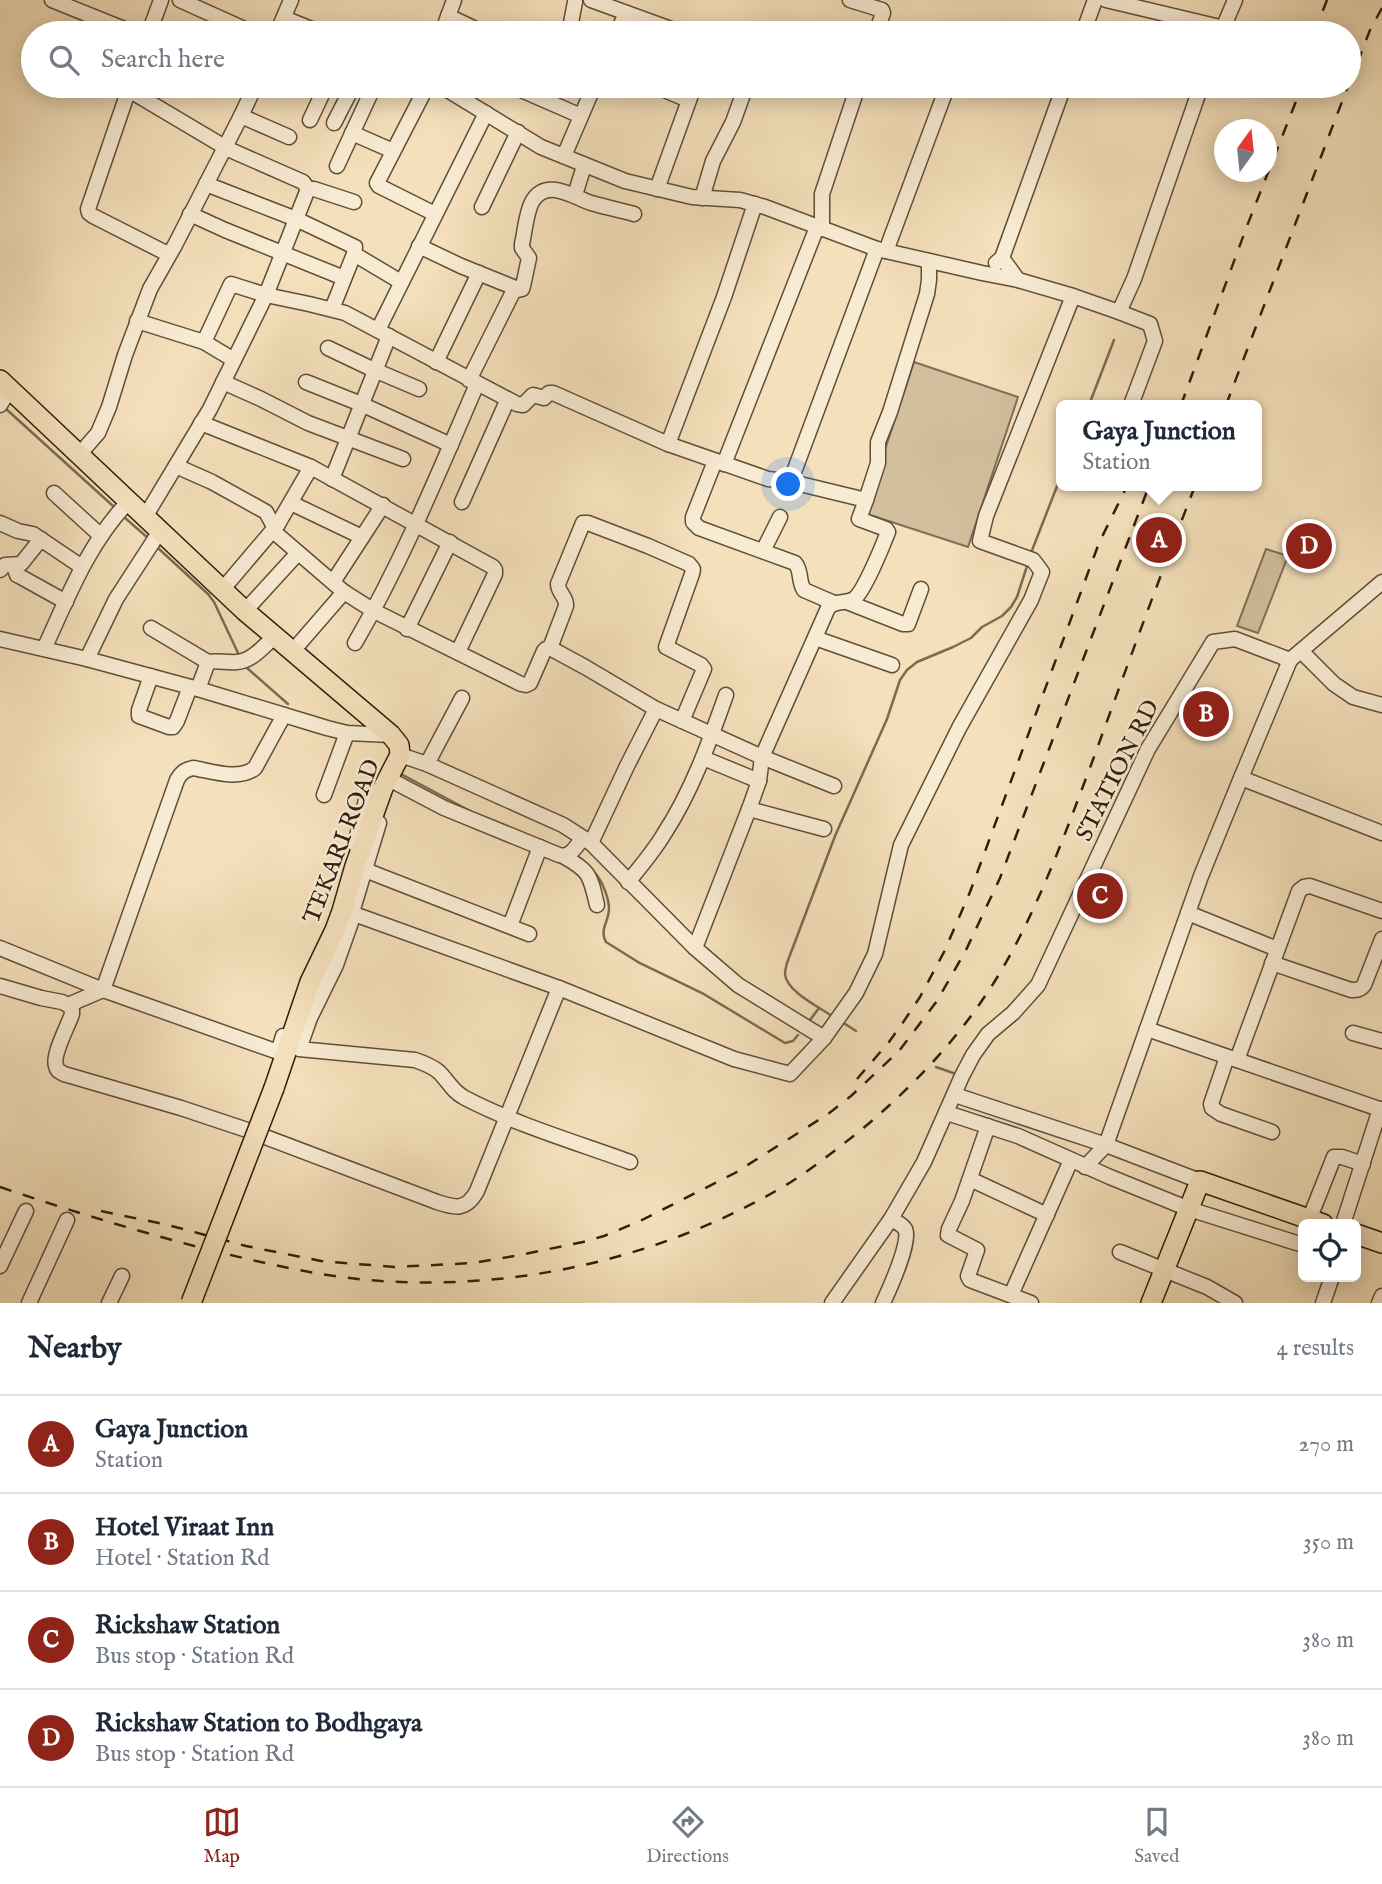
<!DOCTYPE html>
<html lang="en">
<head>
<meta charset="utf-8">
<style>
	:root { --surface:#fff; --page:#f6f6f7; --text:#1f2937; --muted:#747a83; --line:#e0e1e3; --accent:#8f2418 }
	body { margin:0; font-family:"IM FELL English",serif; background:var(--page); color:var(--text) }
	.controls { position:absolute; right:21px; bottom:21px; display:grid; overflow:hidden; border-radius:10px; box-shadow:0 4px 18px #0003 }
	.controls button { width:63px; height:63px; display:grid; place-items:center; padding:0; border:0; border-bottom:2px solid var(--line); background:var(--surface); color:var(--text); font:35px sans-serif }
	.compass { position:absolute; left:1214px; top:119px; width:63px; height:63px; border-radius:50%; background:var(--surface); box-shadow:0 4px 18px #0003; rotate:15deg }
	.you { position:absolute; left:789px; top:485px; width:24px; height:24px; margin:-18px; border:5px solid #fff; border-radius:50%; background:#1a73e8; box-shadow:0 0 0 10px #1a73e833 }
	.badge { display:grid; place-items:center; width:46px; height:46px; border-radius:50%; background:var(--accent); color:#fff; font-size:23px; font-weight:700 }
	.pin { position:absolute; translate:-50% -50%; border:4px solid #fff; box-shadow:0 2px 7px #0006 }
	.popup { position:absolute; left:1056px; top:400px; width:206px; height:91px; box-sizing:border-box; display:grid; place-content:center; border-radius:10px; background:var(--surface); filter:drop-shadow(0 2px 5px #0005); font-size:23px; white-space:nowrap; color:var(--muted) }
	.popup b { font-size:26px; color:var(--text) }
	.popup::after { content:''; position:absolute; left:50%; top:100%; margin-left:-14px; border:14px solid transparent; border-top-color:var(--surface) }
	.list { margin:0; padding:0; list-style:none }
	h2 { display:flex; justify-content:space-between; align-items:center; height:91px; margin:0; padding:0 28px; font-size:30px }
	h2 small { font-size:23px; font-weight:400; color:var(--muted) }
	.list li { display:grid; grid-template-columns:46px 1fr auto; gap:21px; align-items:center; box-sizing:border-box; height:98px; padding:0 28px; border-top:2px solid var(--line) }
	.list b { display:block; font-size:26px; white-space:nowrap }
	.list p { margin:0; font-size:23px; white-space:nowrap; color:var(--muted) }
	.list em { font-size:23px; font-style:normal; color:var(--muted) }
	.icon { flex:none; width:38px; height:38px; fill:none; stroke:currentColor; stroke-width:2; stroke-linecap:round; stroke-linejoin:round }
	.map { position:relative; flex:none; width:1382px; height:1303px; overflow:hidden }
	.search { position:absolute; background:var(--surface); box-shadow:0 4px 18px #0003; left:21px; right:21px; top:21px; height:77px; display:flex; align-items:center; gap:18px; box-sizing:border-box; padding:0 24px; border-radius:38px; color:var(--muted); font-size:26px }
	.sheet { height:483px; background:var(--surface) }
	nav { display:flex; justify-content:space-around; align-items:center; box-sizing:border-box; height:98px; border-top:2px solid var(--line); background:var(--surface); font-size:19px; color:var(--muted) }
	nav a { display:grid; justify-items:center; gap:4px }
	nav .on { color:var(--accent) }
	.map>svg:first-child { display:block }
	.green { fill:#d2bf9e; stroke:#806e56; stroke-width:2 }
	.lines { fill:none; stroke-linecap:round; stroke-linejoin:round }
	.stream { stroke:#7d6a52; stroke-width:2.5 }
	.minor-casing { stroke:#604e39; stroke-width:17 }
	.highway-casing { stroke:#2e1d0e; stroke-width:22 }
	.minor { stroke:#f8ebd3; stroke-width:14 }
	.highway { stroke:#f4e0bb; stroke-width:19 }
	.rail { stroke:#2e1d0e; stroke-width:2.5; stroke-dasharray:12 12; stroke-linecap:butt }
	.highway-bridge-casing { stroke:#2e1d0e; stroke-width:22; stroke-linecap:butt }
	.highway-bridge { stroke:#f4e0bb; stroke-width:19 }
	.labels { text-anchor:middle; stroke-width:5; stroke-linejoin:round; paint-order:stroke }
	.street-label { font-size:24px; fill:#2e1d0e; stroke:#f8ebd3 }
</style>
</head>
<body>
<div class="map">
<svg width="1382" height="1303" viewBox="0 0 1382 1303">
	<rect width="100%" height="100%" fill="#f4e0bb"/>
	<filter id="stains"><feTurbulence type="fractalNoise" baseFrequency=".00286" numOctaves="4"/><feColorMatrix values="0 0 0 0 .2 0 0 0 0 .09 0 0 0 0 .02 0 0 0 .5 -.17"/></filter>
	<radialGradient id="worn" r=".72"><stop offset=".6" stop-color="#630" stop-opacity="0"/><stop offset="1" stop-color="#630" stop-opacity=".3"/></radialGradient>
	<g class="green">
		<path d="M914,362L1018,397L968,547L864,513Z"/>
		<path d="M1266,549L1288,556L1258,633L1237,626Z"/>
	</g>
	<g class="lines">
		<g class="stream">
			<path d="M1089,405L1114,340"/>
			<path d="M5,408L113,506"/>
			<path d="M124,517L148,538"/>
			<path d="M158,548L208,594L214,602L239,655"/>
			<path d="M1031,553L1061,476"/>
			<path d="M247,668L288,704"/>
			<path d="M401,774L472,812"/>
			<path d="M594,872C602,880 609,898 609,909C609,921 599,930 606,942L638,962L702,993L785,1043L793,1041L798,1035"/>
			<path d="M832,1016C819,1007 786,991 785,974C785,971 786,967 787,963L835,836L887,719L900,680L907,670L917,662L953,647L971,638L982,627L1002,616L1011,607L1017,597L1027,566"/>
			<path d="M810,1020L819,1008"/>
			<path d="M842,1022L856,1031"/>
			<path d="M936,1067L956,1074"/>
		</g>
		<g class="minor-casing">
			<g id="minor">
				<path d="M52,0L134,33"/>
				<path d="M180,0L253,33"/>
				<path d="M591,0L682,33"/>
				<path d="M850,0L882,10L883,13L876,33"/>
				<path d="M1106,0L1224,28"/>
				<path d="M448,16L484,33"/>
				<path d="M284,18L321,33"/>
				<path d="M86,33L93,17"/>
				<path d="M149,33L161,0"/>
				<path d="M277,33L291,0"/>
				<path d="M442,33L454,0"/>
				<path d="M569,33L575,2"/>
				<path d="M617,33L626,13"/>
				<path d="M1083,33L1095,0"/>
				<path d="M1221,33L1235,0"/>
				<path d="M122,86L228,149L303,182L308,189"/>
				<path d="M130,86L88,209L89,213L93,216L168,254"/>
				<path d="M427,86L377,183L379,186L435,214"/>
				<path d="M441,86L541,147L625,181L692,197L740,200L765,207L877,249L982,273L1018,280"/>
				<path d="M512,86L581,116"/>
				<path d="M655,86L681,97"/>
				<path d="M241,116L289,137"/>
				<path d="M310,120L326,86"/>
				<path d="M334,123L353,86"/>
				<path d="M352,133L393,151"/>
				<path d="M564,156L594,86"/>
				<path d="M337,166L374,86"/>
				<path d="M206,184L296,219L355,247L354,254L332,309"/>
				<path d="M657,189L692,92"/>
				<path d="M575,195L584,166"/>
				<path d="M702,198L713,161L733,122L746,86"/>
				<path d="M482,207L518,132"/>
				<path d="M190,214L225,230L344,278"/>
				<path d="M822,229V194L858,86"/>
				<path d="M419,246L461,266L513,287L512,294L469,380"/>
				<path d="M877,249L794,472L793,479L800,484L866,500L878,463V442L890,412L927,294L929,280V261"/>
				<path d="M886,251L946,90"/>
				<path d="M354,254L401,282"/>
				<path d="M1002,258L1018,280L1073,296L1119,312L1150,324L1155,341L1131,405"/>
				<path d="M996,263L1002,258L1064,86"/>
				<path d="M513,291L522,289L523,286L529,258L522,248V244C525,231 526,213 532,202C546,177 573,197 591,203C605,207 620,210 634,214"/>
				<path d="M1119,312L1134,279L1201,86"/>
				<path d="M137,321L204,342L234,360"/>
				<path d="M378,330L486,113"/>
				<path d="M204,342L231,284L266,295L309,304L345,313L517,404L523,405L533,395L544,398L549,393H553L668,444L768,479L795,482"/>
				<path d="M328,348L372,369L419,389"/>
				<path d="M436,362L479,273"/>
				<path d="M223,382L261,399L308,423L403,459"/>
				<path d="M306,382L361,404L451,445"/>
				<path d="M0,405L10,389"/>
				<path d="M201,423L311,467L493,567L495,570V574L458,652"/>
				<path d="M668,444L724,297L755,204"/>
				<path d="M78,456L98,433L109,407L125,355L150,289L175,245L241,116L255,86"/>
				<path d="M715,461L693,517V522L699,528L795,563C802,571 798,581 804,590L834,603"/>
				<path d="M724,464L817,227"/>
				<path d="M176,466L212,482L266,512L272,523L278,524"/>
				<path d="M332,479L389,336"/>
				<path d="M54,493L100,535"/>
				<path d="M462,502L507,401"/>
				<path d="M291,503L362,537"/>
				<path d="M145,517L210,409L266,295L308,189H314L354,202"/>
				<path d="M0,523L18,531L33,534L82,567"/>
				<path d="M273,531L344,592L374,611L521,684L526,685L530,683L544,651L546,649L550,648L585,667L656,709L762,757L834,786"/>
				<path d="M763,551L780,517"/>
				<path d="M14,566L17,575L21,577L66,602"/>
				<path d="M0,570L5,565L21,564L41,539"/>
				<path d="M333,582L383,505"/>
				<path d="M222,590L278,524L311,467"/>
				<path d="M847,602L903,624H908L921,589"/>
				<path d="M245,611L298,553"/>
				<path d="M151,628L208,662"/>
				<path d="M407,629L450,542"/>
				<path d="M815,638L892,665"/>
				<path d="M0,639L87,659L198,689L327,728L347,733L391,735"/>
				<path d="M355,643C403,560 439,472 477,384"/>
				<path d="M550,648L566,606C567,597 558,593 558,584L583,523H588L648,546L689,564L693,569L692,574L666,647L701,665L704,669L682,721"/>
				<path d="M44,649C68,597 88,544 128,502"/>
				<path d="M1301,651L1334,684L1353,697L1382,705"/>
				<path d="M292,652L344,592"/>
				<path d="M87,659L116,599L160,531"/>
				<path d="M1290,660L1241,778L1382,833"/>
				<path d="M151,676L139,710V716L169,727H173L177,721L190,687"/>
				<path d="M198,689L208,662C217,660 227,663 237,662C252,661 264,646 275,636"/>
				<path d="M400,755L427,764L563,825L591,843L695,948L738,985L824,1038"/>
				<path d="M703,758L759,781"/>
				<path d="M427,764L462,698"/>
				<path d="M387,778L444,808L559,855C571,858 576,846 583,838"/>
				<path d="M324,795L347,733"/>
				<path d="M749,809L824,829"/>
				<path d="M591,843L627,766L656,709"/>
				<path d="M355,844L367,796L383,788V792"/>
				<path d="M563,856C590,871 590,875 597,905"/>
				<path d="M365,870L529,934"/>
				<path d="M628,882C641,866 654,851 664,834C692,791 709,743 726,695"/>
				<path d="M1188,913L1277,949"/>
				<path d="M354,914L336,965L310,1018L299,1049L415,1060C424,1063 432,1066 439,1072C448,1081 453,1092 465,1098C517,1125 575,1142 630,1162"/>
				<path d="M510,926L540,847"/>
				<path d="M0,948L103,990L278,1052L283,1036"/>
				<path d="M695,948L749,809L759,781L762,757L828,608C835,600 845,604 854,599C864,592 883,545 888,532L886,529L859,519L866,500"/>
				<path d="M1272,963L1351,990C1357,990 1360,990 1364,985L1382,939"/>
				<path d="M0,986L41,998L62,1002L68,1005L72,1009V1014C68,1026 52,1055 56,1066C57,1071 59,1071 64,1074L181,1108L247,1130L437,1202C455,1208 466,1211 477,1191L559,988L354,914L353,909L379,823"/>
				<path d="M559,988L734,1059L790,1074L824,1038L856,993L875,954L901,845L959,728L1031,600L1042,572L1033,560L980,541L986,516L1073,296"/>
				<path d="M68,1005L103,990L177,780C181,773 184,770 193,768C211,771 239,781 255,768L284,715"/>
				<path d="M1147,1029L1382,1110"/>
				<path d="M1353,1033L1382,1041"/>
				<path d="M1227,1057L1211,1104L1212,1108L1221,1114L1272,1132"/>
				<path d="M1237,1060L1299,891L1304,887L1310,886L1382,911"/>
				<path d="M955,1095L1106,1145L1085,1167"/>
				<path d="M947,1113L1018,1136L1110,1177L1189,1209L1303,1245"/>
				<path d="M988,1126L962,1201L949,1229L948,1235L977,1250L968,1276L970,1280L1031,1303"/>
				<path d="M970,1179L1047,1215"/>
				<path d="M1200,1181L1106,1145L1201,876L1241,778"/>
				<path d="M1309,1220L1334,1157H1342L1363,1164"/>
				<path d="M1343,1224L1380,1109"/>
				<path d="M1120,1252L1207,1287L1235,1303"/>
				<path d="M0,1266L26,1211"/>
				<path d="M1011,1295L1071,1160"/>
				<path d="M29,1303L67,1220"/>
				<path d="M109,1303L122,1276"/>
				<path d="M832,1303L891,1219L924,1162L962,1076L973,1055L988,1034L1013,1013L1038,985L1148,749L1213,642L1235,639L1290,660L1382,582"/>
				<path d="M883,1303C889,1290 912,1240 905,1229C902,1224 896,1222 891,1219"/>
				<path d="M1323,1303L1332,1277"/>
				<path d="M1379,1303L1382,1296"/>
			</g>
		</g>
		<g class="highway-casing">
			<g id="highway">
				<path d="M0,380L245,611L391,735L399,745L400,755L383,788L355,866L342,911L335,930L310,982L274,1088"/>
				<path d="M1356,1234L1382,1243"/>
				<path d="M1151,1303L1200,1181L1323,1224"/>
			</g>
		</g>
		<use href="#minor" class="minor"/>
		<use href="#highway" class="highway"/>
		<g class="rail">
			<path d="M1314,33L1327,0"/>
			<path d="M1349,85L1370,30L1382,8"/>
			<path d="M1181,405L1247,226L1302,86"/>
			<path d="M1226,405L1348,86"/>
			<path d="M857,1079L889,1042L904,1021L920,997L944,952L970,892L1099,543L1127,486"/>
			<path d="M0,1187C68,1210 136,1231 206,1249C259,1262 313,1275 368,1280C508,1292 652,1261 774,1192C805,1175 833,1152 861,1130C914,1086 962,1035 998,976C1039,908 1066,831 1094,757C1127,666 1160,576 1195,486"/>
			<path d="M101,1211L168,1225L246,1246L321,1261L394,1267L473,1263L520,1255L583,1242L604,1236L640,1221L735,1173L828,1114L851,1096L899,1051L937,1001L966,950L1000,878L1149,486"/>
		</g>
		<g class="highway-bridge-casing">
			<path id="highway-bridge" d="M191,1303L274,1088"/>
		</g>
		<use href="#highway-bridge" class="highway-bridge"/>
	</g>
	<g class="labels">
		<g class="street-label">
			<text transform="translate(1117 770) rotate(-63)" y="8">STATION RD</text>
			<text transform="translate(341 841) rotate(-69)" y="8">TEKARI ROAD</text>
		</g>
	</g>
	<rect width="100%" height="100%" filter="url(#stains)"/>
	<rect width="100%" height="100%" fill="url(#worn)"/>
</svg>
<div class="controls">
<button><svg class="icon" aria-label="locate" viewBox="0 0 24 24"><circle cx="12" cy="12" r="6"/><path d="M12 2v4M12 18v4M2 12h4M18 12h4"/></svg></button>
</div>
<svg class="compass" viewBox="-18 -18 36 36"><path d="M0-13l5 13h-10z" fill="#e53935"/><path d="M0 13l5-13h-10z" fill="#747a83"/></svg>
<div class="you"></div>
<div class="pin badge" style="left:1159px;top:540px">A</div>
<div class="popup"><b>Gaya Junction</b>Station</div>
<div class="pin badge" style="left:1206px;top:714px">B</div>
<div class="pin badge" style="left:1100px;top:896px">C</div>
<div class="pin badge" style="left:1309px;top:546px">D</div>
<div class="search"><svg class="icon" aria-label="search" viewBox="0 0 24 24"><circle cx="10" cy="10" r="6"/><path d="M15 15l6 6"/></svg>Search here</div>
</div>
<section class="sheet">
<h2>Nearby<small>4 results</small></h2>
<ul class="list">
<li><span class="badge">A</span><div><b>Gaya Junction</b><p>Station</p></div><em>270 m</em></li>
<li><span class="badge">B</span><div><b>Hotel Viraat Inn</b><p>Hotel · Station Rd</p></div><em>350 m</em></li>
<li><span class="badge">C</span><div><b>Rickshaw Station</b><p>Bus stop · Station Rd</p></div><em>380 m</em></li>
<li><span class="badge">D</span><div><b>Rickshaw Station to Bodhgaya</b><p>Bus stop · Station Rd</p></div><em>380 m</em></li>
</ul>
</section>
<nav>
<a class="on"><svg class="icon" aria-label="map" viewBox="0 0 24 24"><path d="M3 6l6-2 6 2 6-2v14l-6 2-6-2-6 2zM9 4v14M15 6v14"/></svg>Map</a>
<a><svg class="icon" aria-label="directions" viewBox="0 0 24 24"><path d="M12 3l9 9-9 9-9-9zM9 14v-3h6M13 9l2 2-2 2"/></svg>Directions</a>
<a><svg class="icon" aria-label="saved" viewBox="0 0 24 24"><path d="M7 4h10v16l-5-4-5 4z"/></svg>Saved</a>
</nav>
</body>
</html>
